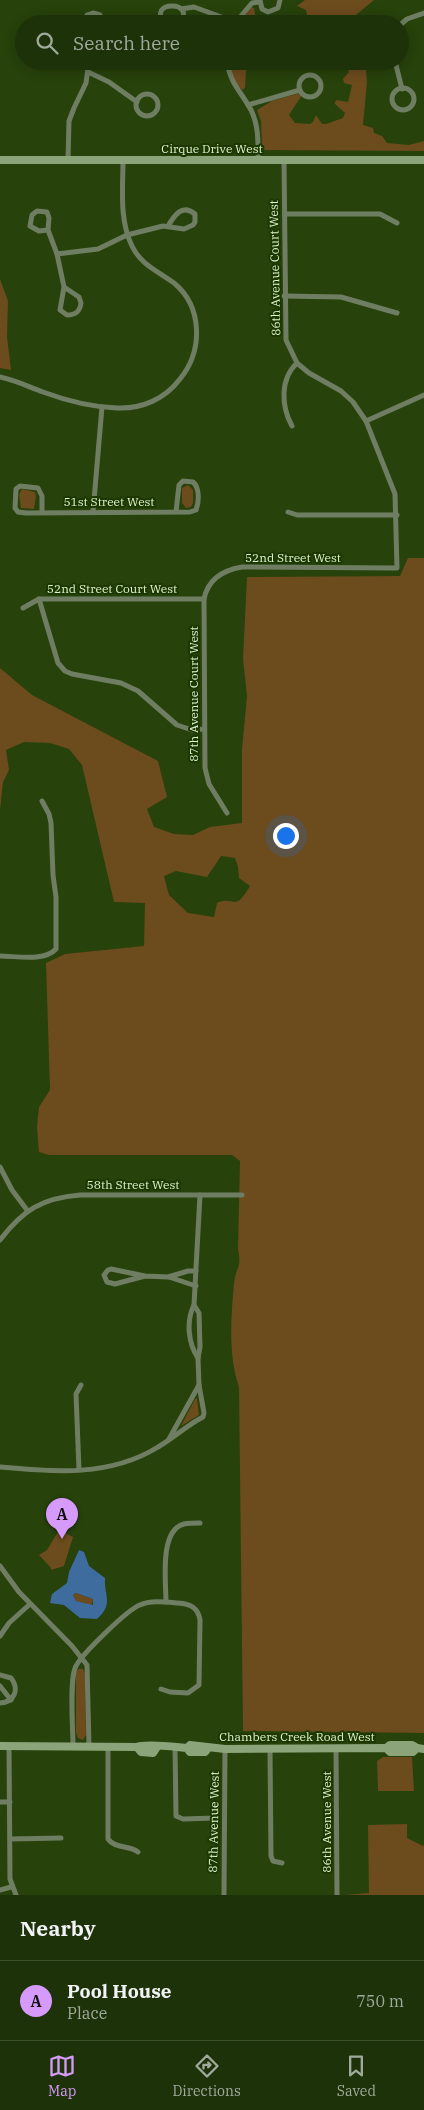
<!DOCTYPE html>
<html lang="en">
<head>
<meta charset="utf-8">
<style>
	:root { --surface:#1d3208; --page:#253a12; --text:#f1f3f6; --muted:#a0aa9c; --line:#3b4d29; --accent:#d69bfa }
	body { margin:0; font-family:"IBM Plex Serif",serif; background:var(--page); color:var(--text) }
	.you { position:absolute; left:285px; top:835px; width:18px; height:18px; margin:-12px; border:4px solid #fff; border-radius:50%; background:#1a73e8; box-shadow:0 0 0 8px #1a73e833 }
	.badge { display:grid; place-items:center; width:32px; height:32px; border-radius:50%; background:var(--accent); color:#111; font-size:16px; font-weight:700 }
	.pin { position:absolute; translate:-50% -41px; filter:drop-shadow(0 1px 2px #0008) }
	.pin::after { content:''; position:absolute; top:26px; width:18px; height:15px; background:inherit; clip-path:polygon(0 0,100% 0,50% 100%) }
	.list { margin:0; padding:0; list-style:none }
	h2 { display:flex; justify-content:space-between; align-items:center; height:65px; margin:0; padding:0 20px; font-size:21px }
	h2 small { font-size:16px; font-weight:400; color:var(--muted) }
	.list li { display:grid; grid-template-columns:32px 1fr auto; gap:15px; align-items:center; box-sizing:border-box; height:80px; padding:0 20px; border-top:1px solid var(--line) }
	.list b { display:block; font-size:19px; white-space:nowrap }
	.list p { margin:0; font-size:16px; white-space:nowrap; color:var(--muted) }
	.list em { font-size:16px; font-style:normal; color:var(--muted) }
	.icon { flex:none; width:28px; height:28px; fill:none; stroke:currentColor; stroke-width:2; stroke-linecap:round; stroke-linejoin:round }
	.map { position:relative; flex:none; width:424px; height:1895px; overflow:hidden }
	.search { position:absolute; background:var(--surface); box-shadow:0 2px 12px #0003; left:15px; right:15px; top:15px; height:55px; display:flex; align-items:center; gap:12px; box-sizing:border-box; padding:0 18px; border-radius:28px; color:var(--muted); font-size:19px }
	.sheet { height:145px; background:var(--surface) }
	nav { display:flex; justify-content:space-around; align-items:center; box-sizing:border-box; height:70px; border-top:1px solid var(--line); background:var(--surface); font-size:14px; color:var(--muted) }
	nav a { display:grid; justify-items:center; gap:2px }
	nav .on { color:var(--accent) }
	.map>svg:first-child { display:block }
	.green { fill:#6c4b1d; fill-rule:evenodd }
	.water { fill:#3e6c9f; fill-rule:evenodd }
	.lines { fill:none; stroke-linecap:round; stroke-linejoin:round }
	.street { stroke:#6f7e63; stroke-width:5 }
	.secondary { stroke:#8ca47a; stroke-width:8 }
	.labels { text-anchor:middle; stroke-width:4; stroke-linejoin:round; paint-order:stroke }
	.street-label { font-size:12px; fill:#ddf2ce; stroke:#1d3700 }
</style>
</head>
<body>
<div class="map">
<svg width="424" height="1895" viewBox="0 0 424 1895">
	<rect width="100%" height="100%" fill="#27420b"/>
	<g class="green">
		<path d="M305,0H374L345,24H307L308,20L306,10L297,6Z"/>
		<path d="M251,7L254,8L256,19L251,24H240L239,21Z"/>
		<path d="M229,61H273L265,65L256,64L253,69L246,70L245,88L242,90L233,79Z"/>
		<path d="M345,61H365L367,82L363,125L373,128L374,133L382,136L387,143L409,145L424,141V151L265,150L262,146L261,121L257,110L272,101L300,93L302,95L289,115L295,123L310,124L313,122L316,115L322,124H326L343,118L345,113L335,104V102L337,100L348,102L352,85L344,83L343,79L349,72Z"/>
		<path d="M0,279L8,301L7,337L11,370L0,368Z"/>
		<path d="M188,485L193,490V503L191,507L186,508L182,503V488Z"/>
		<path d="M22,489L35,492L36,496L34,509L21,508L19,495Z"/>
		<path d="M408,558H424V1733L243,1731L239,1387C228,1356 231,1316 234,1283C236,1267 242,1268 238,1249L240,1161L232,1155H49L39,1152L37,1127L39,1107L50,1090L46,963L65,954L144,946L145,903L114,902L82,765L69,749L50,743L24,742L6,750L9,770L3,782L0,810V668L32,695L158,761L167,797L147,809L154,827L174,834L193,835L210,827L242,823V749L247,696L243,659L247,577L400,576ZM221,856L235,858L238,867L239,878L250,886C233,914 236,895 217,903L214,917L188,913L169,895L164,876L176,871L207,877Z"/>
		<path d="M197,1398L199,1415L181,1426L195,1399Z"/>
		<path d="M59,1530L73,1537L64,1566L51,1570V1568L39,1555L47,1550Z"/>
		<path d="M76,1593L93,1599L92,1605L76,1601L73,1595Z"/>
		<path d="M78,1669H83L85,1674L86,1735L83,1740L78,1738L76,1733V1673Z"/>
		<path d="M383,1757H412L414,1791H378L377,1761Z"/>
		<path d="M407,1824V1838L423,1846L424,1845V1895H345L369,1893L368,1825Z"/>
	</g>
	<path class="water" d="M79,1550L84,1552L89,1566L105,1578C104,1596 114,1604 97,1619L80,1618L64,1605L50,1603L52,1594L67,1583L69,1572ZM76,1593L93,1599V1605L76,1601L73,1595Z"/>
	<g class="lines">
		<g class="street">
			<path d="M260,0L262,9L268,12L278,8L280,0"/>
			<path d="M181,9L194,7L235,22"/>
			<path d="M235,23L252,3L259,2"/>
			<path d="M83,24L87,15L93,13L100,15L104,24"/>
			<path d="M166,24C143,0 201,0 178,24"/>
			<path d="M400,25L407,19L424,13"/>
			<path d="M227,61C230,84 241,91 251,110C259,126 258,143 258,160"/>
			<path d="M395,61L402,89"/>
			<path d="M88,72L109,82L137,102"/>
			<circle cx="310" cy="86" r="11"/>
			<circle cx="403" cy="99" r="11"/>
			<circle cx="147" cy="105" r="11"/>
			<path d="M248,105L300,90"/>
			<path d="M68,160L69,121L74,108L86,83L89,61"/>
			<path d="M285,214H380L397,223"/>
			<path d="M48,230L39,231L30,226L32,215L37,211L47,212L49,218L48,230L57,254L64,287L60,310L67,315C76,315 80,311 81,303L79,297L64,287"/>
			<path d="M57,254L98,249L127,235L163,226L184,229L193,225L195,222V214C182,203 174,216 168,226"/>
			<path d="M284,296L341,297L397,313"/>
			<path d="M0,377C15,380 29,387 43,392C67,401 92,407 117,408C142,409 165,399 180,379C203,351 203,307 174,283C158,271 141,265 132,246C119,220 123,188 123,160"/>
			<path d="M366,421L424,395"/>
			<path d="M292,426C281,406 280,379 297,363"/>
			<path d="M93,512L102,407"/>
			<path d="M288,512L297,515H397"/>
			<path d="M42,513V496L38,488L20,486L16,489L15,508L18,512L26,513L190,512L196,510C199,502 200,488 193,482L183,481L179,485L176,512"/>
			<path d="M39,599L58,663L65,671L72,674L121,683L138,691L177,725L192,730L204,729"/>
			<path d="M23,608L39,599H204"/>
			<path d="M227,813L209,784L205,768L204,599C208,579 224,570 242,567L397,568L395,494L366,421L353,402L341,391L309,373L297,363L286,340L284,160"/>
			<path d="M0,956C16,956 44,962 56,949V897L53,875L51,823L49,814L42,801"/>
			<path d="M0,1167L12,1190L27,1210"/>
			<path d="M0,1240C23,1210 42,1198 80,1195H242"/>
			<path d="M145,1276L115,1284L107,1282L104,1275L108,1270L111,1269L145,1276L168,1277L188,1271H196"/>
			<path d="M169,1277L196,1286"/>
			<path d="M198,1358C188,1343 186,1321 194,1305L200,1195"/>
			<path d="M169,1439L199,1385"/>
			<path d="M0,1467C54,1472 110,1477 158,1447C174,1438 187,1425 203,1417L204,1413L199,1385L198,1358L200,1347L199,1313L194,1305"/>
			<path d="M79,1470L76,1394L81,1385"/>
			<path d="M0,1566L19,1592L72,1646L87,1665L89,1746"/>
			<path d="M166,1602C166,1582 159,1530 184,1524C189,1523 195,1523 200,1523"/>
			<path d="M0,1636L9,1623L30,1604"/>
			<path d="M0,1675L11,1678C20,1690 14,1702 0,1703"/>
			<path d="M0,1686L11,1700"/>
			<path d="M9,1746L10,1879L16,1895"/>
			<path d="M73,1746C73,1729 69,1678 76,1666C82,1654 128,1609 140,1605C151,1600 166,1602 178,1603C190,1604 198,1607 200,1620L199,1685L188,1693L170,1692L161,1689"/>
			<path d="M108,1746V1839C115,1849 129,1845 138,1852"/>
			<path d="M175,1747L176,1816L183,1819L215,1818"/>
			<path d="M270,1749L271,1856L273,1861L282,1863"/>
			<path d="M336,1749L337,1895"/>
			<path d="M0,1802H10"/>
			<path d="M10,1839L61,1838"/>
			<path d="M0,1890L11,1887"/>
			<path d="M224,1895L225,1749"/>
		</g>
		<g class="secondary">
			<path d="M0,160H424"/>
			<path d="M0,1746L137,1747C145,1743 175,1747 187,1748L190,1752H205L208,1748"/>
			<path d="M137,1747L141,1752L153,1753L157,1747"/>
			<path d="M187,1748L190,1745L225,1749L386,1748L390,1752H413L417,1748"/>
			<path d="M386,1748L390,1745H412L417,1748L424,1749"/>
		</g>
	</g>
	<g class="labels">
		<g class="street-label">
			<text x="212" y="153">Cirque Drive West</text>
			<text transform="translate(275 268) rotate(-91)" y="4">86th Avenue Court West</text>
			<text x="109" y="506">51st Street West</text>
			<text x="293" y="562">52nd Street West</text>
			<text x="112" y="593">52nd Street Court West</text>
			<text transform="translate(194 694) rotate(-90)" y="4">87th Avenue Court West</text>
			<text x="133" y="1189">58th Street West</text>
			<text x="297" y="1741">Chambers Creek Road West</text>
			<text transform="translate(214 1822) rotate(-89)" y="4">87th Avenue West</text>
			<text transform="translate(327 1822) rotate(-90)" y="4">86th Avenue West</text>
		</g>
	</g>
</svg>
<div class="you"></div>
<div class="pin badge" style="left:62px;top:1539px">A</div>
<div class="search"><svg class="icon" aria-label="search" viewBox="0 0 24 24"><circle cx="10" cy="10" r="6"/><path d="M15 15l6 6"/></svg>Search here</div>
</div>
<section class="sheet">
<h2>Nearby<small></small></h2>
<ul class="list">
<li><span class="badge">A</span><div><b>Pool House</b><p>Place</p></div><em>750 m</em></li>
</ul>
</section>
<nav>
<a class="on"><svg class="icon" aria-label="map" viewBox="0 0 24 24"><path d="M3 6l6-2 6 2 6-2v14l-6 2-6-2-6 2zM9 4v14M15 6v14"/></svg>Map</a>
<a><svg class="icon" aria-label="directions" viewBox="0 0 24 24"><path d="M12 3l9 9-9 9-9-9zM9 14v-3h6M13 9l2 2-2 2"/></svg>Directions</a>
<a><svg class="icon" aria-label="saved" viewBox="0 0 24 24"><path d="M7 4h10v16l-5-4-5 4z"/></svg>Saved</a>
</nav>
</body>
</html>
